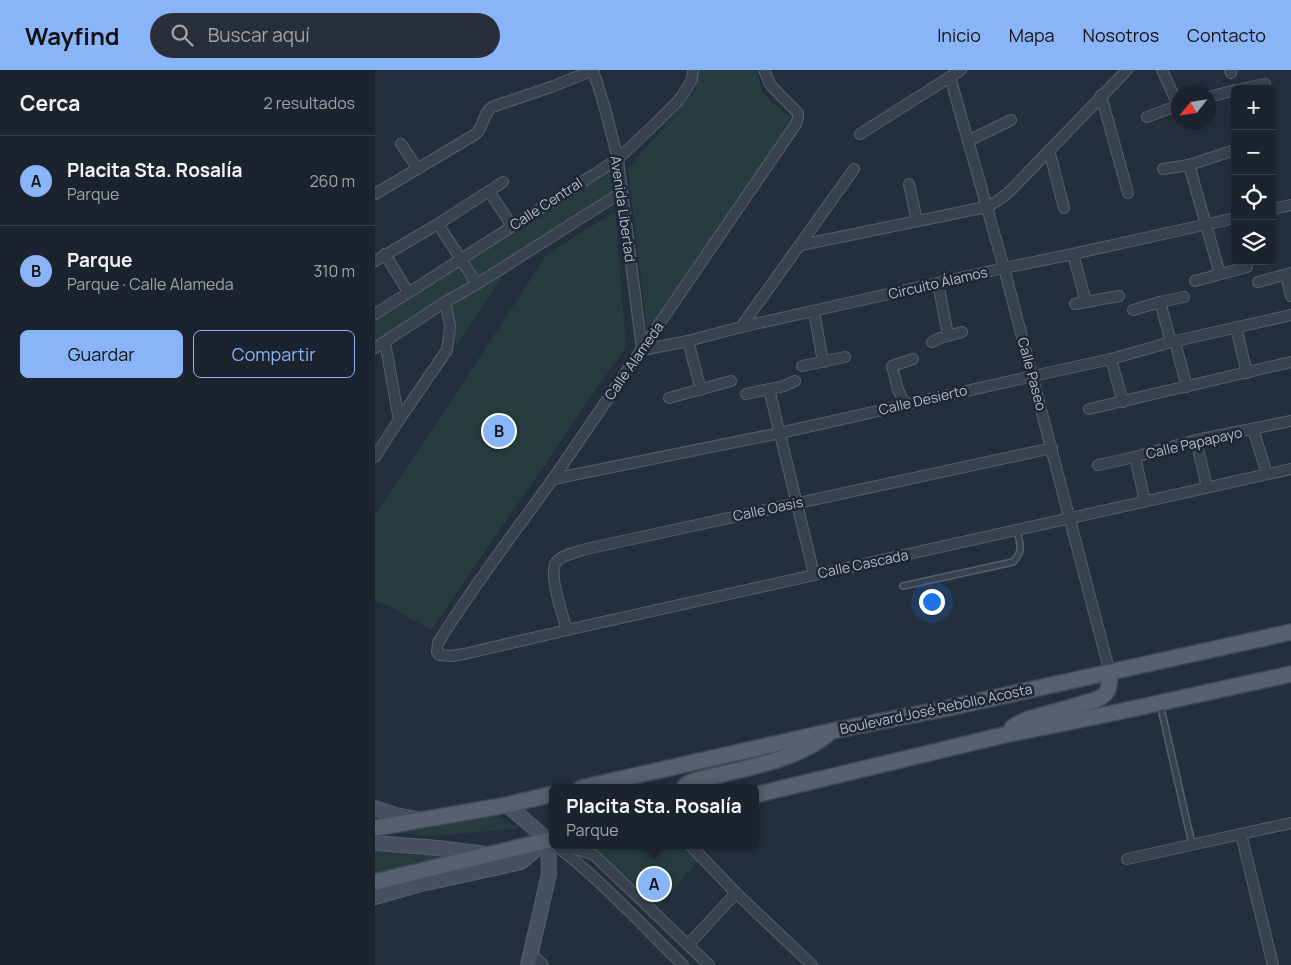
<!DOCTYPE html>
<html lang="es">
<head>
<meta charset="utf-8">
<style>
	:root { --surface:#1b232e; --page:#282f3a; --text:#f1f3f6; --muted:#a0a4aa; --line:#39404a; --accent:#8ab4f8 }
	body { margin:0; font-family:Manrope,sans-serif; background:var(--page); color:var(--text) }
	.controls { position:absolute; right:15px; top:15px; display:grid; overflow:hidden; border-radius:8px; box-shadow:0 2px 12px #0003 }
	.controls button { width:45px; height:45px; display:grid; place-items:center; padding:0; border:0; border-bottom:1px solid var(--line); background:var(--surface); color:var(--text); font:25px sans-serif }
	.compass { position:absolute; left:796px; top:15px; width:45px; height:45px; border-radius:50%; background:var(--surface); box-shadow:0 2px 12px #0003; rotate:240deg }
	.you { position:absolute; left:556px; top:531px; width:18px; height:18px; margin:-12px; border:4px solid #fff; border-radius:50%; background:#1a73e8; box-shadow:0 0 0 8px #1a73e833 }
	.badge { display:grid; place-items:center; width:32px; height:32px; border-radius:50%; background:var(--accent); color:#111; font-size:16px; font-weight:700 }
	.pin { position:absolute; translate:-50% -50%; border:2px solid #fff; box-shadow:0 1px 5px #0006 }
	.popup { position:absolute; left:174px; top:714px; width:210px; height:65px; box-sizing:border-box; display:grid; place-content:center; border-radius:8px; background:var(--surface); filter:drop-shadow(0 1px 4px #0005); font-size:16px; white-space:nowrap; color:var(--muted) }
	.popup b { font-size:19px; color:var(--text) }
	.popup::after { content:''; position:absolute; left:50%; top:100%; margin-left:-10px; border:10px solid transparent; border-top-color:var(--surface) }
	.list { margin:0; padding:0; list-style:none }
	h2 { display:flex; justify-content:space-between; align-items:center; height:65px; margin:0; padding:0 20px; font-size:21px }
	h2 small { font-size:16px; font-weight:400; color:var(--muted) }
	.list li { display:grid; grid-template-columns:32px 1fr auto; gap:15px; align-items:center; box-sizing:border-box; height:90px; padding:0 20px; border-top:1px solid var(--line) }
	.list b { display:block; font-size:19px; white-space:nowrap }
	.list p { margin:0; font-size:16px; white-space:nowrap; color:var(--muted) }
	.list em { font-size:16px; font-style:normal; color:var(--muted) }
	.actions { display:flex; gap:10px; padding:15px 20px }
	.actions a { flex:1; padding:11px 0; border:1px solid var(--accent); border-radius:8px; text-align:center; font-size:18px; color:var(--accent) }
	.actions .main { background:var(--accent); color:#111 }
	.icon { flex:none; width:28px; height:28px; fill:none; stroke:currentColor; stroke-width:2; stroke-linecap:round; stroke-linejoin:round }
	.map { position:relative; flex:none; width:916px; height:895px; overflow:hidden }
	header { display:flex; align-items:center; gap:30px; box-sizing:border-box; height:70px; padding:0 25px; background:var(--accent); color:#111 }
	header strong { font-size:24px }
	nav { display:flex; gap:28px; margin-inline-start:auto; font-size:18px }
	.search { width:350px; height:45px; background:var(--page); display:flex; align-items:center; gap:12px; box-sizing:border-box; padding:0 18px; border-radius:28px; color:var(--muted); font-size:19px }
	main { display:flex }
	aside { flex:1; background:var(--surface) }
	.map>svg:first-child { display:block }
	.green { fill:#263c3f }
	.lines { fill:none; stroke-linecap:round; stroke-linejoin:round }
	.lane-casing { stroke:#565f6c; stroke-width:8 }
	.street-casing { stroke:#565f6c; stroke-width:12 }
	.secondary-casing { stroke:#565f6c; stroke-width:16 }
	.primary-casing { stroke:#414a57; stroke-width:18 }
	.lane { stroke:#38414e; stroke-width:5 }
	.street { stroke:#38414e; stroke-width:10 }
	.secondary { stroke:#465061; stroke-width:14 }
	.primary { stroke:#56606e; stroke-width:15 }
	.labels { text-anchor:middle; stroke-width:5; stroke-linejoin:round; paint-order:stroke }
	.street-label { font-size:14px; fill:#b4bcc9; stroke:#1d2633 }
</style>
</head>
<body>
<header>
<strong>Wayfind</strong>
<div class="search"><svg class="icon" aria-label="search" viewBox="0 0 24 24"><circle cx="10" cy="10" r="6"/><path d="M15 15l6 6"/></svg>Buscar aquí</div>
<nav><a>Inicio</a><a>Mapa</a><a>Nosotros</a><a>Contacto</a></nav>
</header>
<main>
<aside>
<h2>Cerca<small>2 resultados</small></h2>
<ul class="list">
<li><span class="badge">A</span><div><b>Placita Sta. Rosalía</b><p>Parque</p></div><em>260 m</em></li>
<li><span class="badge">B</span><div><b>Parque</b><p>Parque · Calle Alameda</p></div><em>310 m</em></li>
</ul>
<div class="actions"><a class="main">Guardar</a><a>Compartir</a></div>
</aside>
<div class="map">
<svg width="916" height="895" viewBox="0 0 916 895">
	<rect width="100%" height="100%" fill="#242f3e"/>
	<g class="green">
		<path d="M323,0H381L388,24L418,50L272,260L253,98L320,21Z"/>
		<path d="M239,94L245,122L102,212L88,190Z"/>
		<path d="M240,142L251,276L56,560L14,536L0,531V446L173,183Z"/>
		<path d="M85,192L100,213L0,275V245Z"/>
		<path d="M128,205L82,276L77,263L73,234Z"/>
		<path d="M121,745L145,758L59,766L0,761V759Z"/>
		<path d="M214,775H309L324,790L281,839L221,784Z"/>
		<path d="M0,782L88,788L0,809Z"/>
	</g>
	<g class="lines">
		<g class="lane-casing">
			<g id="lane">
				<path d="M528,516L638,492C649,480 645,475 642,460"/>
				<path d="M785,634L817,774"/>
			</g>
		</g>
		<g class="street-casing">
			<g id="street">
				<path d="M218,0L229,35L243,89L267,280L313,271L366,257L629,198L698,184L860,148"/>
				<path d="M389,0L395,14L404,24L423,43V48L421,54C342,171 262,287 182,403C142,460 99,514 63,573L62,582L64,585L76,586L89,584L192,560L916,399"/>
				<path d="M787,0L803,35"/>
				<path d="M855,0L856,3"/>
				<path d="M575,7L629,198L735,603"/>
				<path d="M866,19L890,14"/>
				<path d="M726,25L753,123"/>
				<path d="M834,27L860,20"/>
				<path d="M772,47L804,35"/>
				<path d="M485,64L586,0"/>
				<path d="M593,71L636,50"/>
				<path d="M26,74L43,99"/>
				<path d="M674,80L689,138"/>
				<path d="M814,95L845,204"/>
				<path d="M788,99L814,95L860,80"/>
				<path d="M534,114L542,151"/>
				<path d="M114,121L137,156"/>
				<path d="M0,124L101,64C110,55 107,44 117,37L176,17L219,0"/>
				<path d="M897,139L916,135"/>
				<path d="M63,154L102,214"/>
				<path d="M426,175L611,137C622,132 629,127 637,119L752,0"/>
				<path d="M10,184L33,222"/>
				<path d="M698,184L711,232"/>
				<path d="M0,191L63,154L128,112"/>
				<path d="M911,205L916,226"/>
				<path d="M820,211L872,197"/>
				<path d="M883,212L916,203"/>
				<path d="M563,213L573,265"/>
				<path d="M785,232L796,272"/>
				<path d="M700,234L744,226"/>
				<path d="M758,240L785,232L809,227"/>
				<path d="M439,241L448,292"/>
				<path d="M0,244L243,89L280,54L303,31L311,20L317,9L318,0"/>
				<path d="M366,257L479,99"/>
				<path d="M861,258L872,303"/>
				<path d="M313,271L326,320"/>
				<path d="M10,272L24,350"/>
				<path d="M557,272L565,268L587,262"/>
				<path d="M800,272L812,317"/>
				<path d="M0,278L70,232L102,214L247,122"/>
				<path d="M736,289L748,332"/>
				<path d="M427,296L470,287"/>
				<path d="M394,319L439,504"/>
				<path d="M371,324L409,316L420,311"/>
				<path d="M294,328L356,311"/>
				<path d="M530,334L523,320L517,296L538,289"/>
				<path d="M714,339L916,292"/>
				<path d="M878,359L892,404"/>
				<path d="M821,370L832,417"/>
				<path d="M0,387L24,350L72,280L74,266L75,255L70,232"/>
				<path d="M760,387L770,431"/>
				<path d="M723,395L760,387L821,370L916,351"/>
				<path d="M178,409L405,363L658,306L736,289L796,272L916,245"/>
				<path d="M192,560C188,546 172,502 182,491C187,485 203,482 211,479L677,378"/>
				<path d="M866,764L898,895"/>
				<path d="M180,775C225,809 267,855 308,895"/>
				<path d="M190,775L219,785L334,895"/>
				<path d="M315,775L361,823L437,895"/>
				<path d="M752,789L916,753"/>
				<path d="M313,875L361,823"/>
				<path d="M155,883L168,895"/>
			</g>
		</g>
		<g class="secondary-casing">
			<g id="secondary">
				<path d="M132,735L173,770L174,804L153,895"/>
				<path d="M0,738L21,745L42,749"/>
				<path d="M0,773L63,778L111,784"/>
				<path d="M0,827L42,815L146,792L172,770"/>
			</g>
		</g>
		<g class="primary-casing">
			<g id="primary">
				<path d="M637,658L641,655L651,650L721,630C735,623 734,618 735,603"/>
				<path d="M206,718L457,661L573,638L916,562"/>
				<path d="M309,718L312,714L319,711C360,700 419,692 452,665"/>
				<path d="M380,725L629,665L743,642L916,604"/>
				<path d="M0,758L132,735L178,724"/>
				<path d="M0,812L178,769"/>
			</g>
		</g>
		<use href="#lane" class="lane"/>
		<use href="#street" class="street"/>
		<use href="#secondary" class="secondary"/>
		<use href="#primary" class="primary"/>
	</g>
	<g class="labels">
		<g class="street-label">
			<text transform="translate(171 134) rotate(-33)" y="5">Calle Central</text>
			<text transform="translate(248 139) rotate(82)" y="5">Avenida Libertad</text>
			<text transform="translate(563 213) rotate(-13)" y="5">Circuito Álamos</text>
			<text transform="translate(259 291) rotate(-55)" y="5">Calle Alameda</text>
			<text transform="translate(657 304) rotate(75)" y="5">Calle Paseo</text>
			<text transform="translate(548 330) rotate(-13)" y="5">Calle Desierto</text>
			<text transform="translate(819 373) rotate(-13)" y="5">Calle Papapayo</text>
			<text transform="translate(393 439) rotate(-12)" y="5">Calle Oasis</text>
			<text transform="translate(488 494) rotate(-12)" y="5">Calle Cascada</text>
			<text transform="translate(561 639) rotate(-12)" y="5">Boulevard José Rebollo Acosta</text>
		</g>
	</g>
</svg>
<div class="controls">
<button>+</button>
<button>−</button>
<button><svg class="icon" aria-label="locate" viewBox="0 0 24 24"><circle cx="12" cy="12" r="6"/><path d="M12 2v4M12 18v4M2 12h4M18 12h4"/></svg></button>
<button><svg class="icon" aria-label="layers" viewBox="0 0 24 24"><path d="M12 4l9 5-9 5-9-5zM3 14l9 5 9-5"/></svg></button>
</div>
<svg class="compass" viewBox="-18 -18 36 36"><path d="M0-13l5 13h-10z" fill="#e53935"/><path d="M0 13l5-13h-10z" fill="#a0a4aa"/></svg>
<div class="you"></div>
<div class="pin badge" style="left:279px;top:814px">A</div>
<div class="popup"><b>Placita Sta. Rosalía</b>Parque</div>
<div class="pin badge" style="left:124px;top:361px">B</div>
</div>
</main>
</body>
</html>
